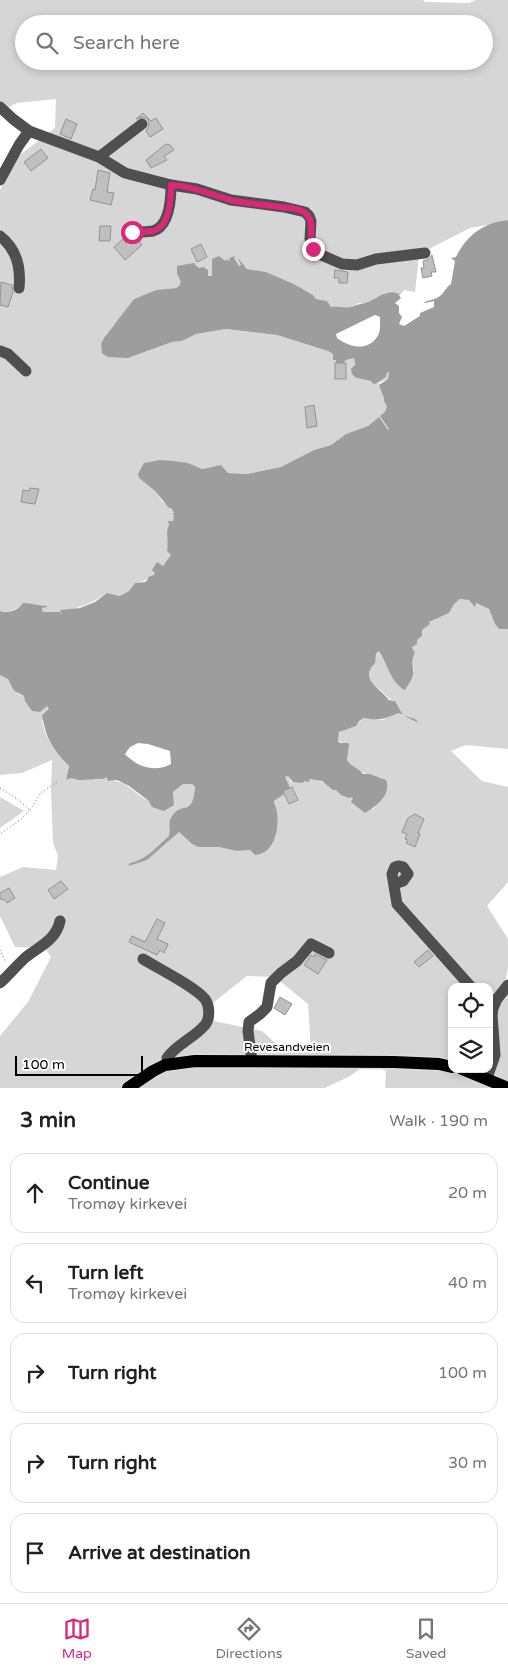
<!DOCTYPE html>
<html lang="en">
<head>
<meta charset="utf-8">
<style>
	:root { --surface:#fff; --page:#f6f6f6; --text:#202124; --muted:#757577; --line:#e0e0e0; --accent:#db2777 }
	body { margin:0; font-family:"Varela Round",sans-serif; background:var(--page); color:var(--text) }
	.controls { position:absolute; right:15px; bottom:15px; display:grid; overflow:hidden; border-radius:10px; box-shadow:0 2px 8px #0003 }
	.controls button { width:45px; height:45px; display:grid; place-items:center; padding:0; border:0; border-bottom:1px solid var(--line); background:var(--surface); color:var(--text); font:25px sans-serif }
	.scale { position:absolute; left:15px; bottom:12px; width:128px; box-sizing:border-box; padding-left:5px; border:2px solid #000; border-top:0; font-size:14px; line-height:18px; white-space:nowrap; color:#000; -webkit-text-stroke:4px #fff; paint-order:stroke }
	.stop { position:absolute; width:15px; height:15px; margin:-11px; border:4px solid #db2777; border-radius:50%; background:#fff }
	.stop.end { background:#db2777; border-color:#fff; box-shadow:0 1px 5px #0008 }
	.list { margin:0; padding:0; list-style:none }
	h2 { display:flex; justify-content:space-between; align-items:center; height:65px; margin:0; padding:0 20px; font-size:21px }
	h2 small { font-size:16px; font-weight:400; color:var(--muted) }
	.list li { display:grid; grid-template-columns:32px 1fr auto; gap:15px; align-items:center; box-sizing:border-box; height:80px; margin:0 10px 10px; padding:0 10px; border:1px solid var(--line); border-radius:15px }
	.list b { display:block; font-size:19px; white-space:nowrap }
	.list p { margin:0; font-size:16px; white-space:nowrap; color:var(--muted) }
	.list em { font-size:16px; font-style:normal; color:var(--muted) }
	.icon { flex:none; width:28px; height:28px; fill:none; stroke:currentColor; stroke-width:2; stroke-linecap:round; stroke-linejoin:round }
	.map { position:relative; flex:none; width:508px; height:1088px; overflow:hidden }
	.search { position:absolute; background:var(--surface); box-shadow:0 2px 8px #0003; left:15px; right:15px; top:15px; height:55px; display:flex; align-items:center; gap:12px; box-sizing:border-box; padding:0 18px; border-radius:28px; color:var(--muted); font-size:19px }
	.sheet { height:515px; background:var(--surface) }
	nav { display:flex; justify-content:space-around; align-items:center; box-sizing:border-box; height:70px; border-top:1px solid var(--line); background:var(--surface); font-size:14px; color:var(--muted) }
	nav a { display:grid; justify-items:center; gap:2px }
	nav .on { color:var(--accent) }
	.map>svg:first-child { display:block }
	.green { fill:#d6d6d6; fill-rule:evenodd }
	.water { fill:#9d9d9d; fill-rule:evenodd }
	.building { fill:#bfbfbf; stroke:#939393 }
	.lines { fill:none; stroke-linecap:round; stroke-linejoin:round }
	.major-casing { stroke:#dbdbdb; stroke-width:15 }
	.path { stroke:#717171; stroke-width:1; stroke-dasharray:1 2.5; stroke-linecap:butt }
	.minor { stroke:#4f4f4f; stroke-width:11 }
	.major { stroke:#000; stroke-width:12 }
	.route { stroke:#db2777; stroke-width:6 }
	.labels { text-anchor:middle; stroke-width:4; stroke-linejoin:round; paint-order:stroke }
	.street-label { font-size:12px; fill:#000; stroke:#fff }
</style>
</head>
<body>
<div class="map">
<svg width="508" height="1088" viewBox="0 0 508 1088">
	<rect width="100%" height="100%" fill="#fff"/>
	<g class="green">
		<path d="M0,0H423L425,2L469,3L476,0H508V220L487,225L470,228L419,254L415,292L404,290L399,294L387,292L365,303H358L352,307H331L326,301L316,299L313,295L294,284L266,272L247,269L238,260L241,265L239,266L230,260L212,276C205,276 199,269 196,264L177,274L181,282L179,286L176,288L156,290L134,299L117,322L112,327L101,344L128,358L172,342L182,341L196,334L226,329L277,335L328,351L346,360L354,358L356,378L371,381L372,383H375L387,372L390,373L388,379L379,383L388,406L385,412L389,429L387,431L378,418L368,426L346,434L331,445L314,450L281,467L247,474L228,473L221,465L201,469L188,463L139,478L155,491L162,501L171,508L174,513L173,522L169,521C171,535 163,538 172,555C162,568 152,581 135,583L129,591L120,596L107,593C92,603 79,609 61,611L62,616L61,617L59,612H43L42,608L47,606C40,606 31,605 24,606C16,607 10,614 0,611V190L16,158L55,128L56,99L17,103L0,111ZM24,24H484V61H24Z"/>
		<path d="M460,599L469,600L475,606V603L489,609L495,624L499,629H508V749L466,745L451,751L482,781L508,787V882L487,906L508,939V968L504,987L508,986V1088H385L386,1071L368,1063L350,1076L325,1088H0V1036L28,1002L51,957L45,948L15,947L0,916V877L23,867L56,870L58,856L53,843L51,791L52,760L22,773L0,775V675L9,679L14,691L18,694L47,706L50,709L42,721C46,740 56,753 69,766L66,779C73,777 77,781 83,780C90,779 97,778 104,779L106,777L108,781C128,779 134,796 150,801C157,803 166,803 174,803L173,792L183,784H192L195,787C194,801 195,806 179,809L169,823L170,833L168,837C156,847 146,860 130,863C150,863 164,844 179,832L192,844L198,847H219L237,851L250,850L255,855L274,801L283,794L285,777L288,775L291,782C298,781 305,779 311,779C324,779 360,802 373,809L376,805L382,778C369,775 357,772 347,762L348,745L338,741L339,732L352,727L364,718L382,720L398,713L402,716L415,719L403,715L395,701C388,699 388,697 383,692C379,688 373,686 370,682C366,675 374,656 379,651L385,660L390,671L414,672L412,658L415,653L412,647L422,630L429,624V622L449,613L454,604ZM247,976L275,977L308,1004L311,1051L285,1052L262,1031L214,1021L209,1006ZM452,987H489V1069H452Z"/>
		<path d="M0,797L24,811L0,828Z"/>
	</g>
	<path class="water" d="M508,220V629H499L495,624L489,609L476,603L475,607L469,600L460,599L454,604L449,613L429,622L430,624L422,630V636L417,640V644L412,647L415,653C410,661 414,666 413,674C412,680 408,685 405,690C391,684 387,662 379,651L376,654L375,663C359,680 379,687 389,700L395,701L403,715L415,719L419,723L398,713C386,719 377,721 364,718L359,721L356,726L339,732L338,741L340,743H348L349,744L347,760C351,767 359,768 363,774H370L386,780C392,795 375,807 365,813L351,802L353,798L351,797L349,798L341,795L336,790H333L322,781L310,779L309,782L305,781L302,783L293,782L288,776L285,777L290,788L283,791L284,794L274,801C274,805 277,808 277,813C279,828 275,854 255,855L250,850L237,851L219,847H198L192,844L179,832L147,860L128,866L130,863C146,860 156,847 168,837C172,831 167,824 171,818C181,799 193,819 195,787L192,784H183L173,792L174,805L164,811L152,807L149,801L129,786L117,780L108,781L106,777L104,779C97,778 90,780 82,780C76,781 73,776 66,780L69,766C52,749 46,738 42,715L49,709L47,706L40,712L32,711L25,701L24,696L14,691L8,679L0,675V611C8,614 19,610 23,603C32,603 38,606 47,606V607L42,608L43,612H60L62,616L60,610L80,608L95,602L107,593L120,596L129,591L135,583L145,582L148,579V577L154,575L155,573L152,570L157,562L163,566L171,555L167,551C169,542 165,533 169,525L168,521H173L174,515L172,514L174,513L171,508H169L155,491L139,478L138,474L144,463L160,460L173,461L188,463L202,469L221,465L228,473L247,474L281,467L314,450L331,445L346,434L368,426L379,417L388,430L389,429L380,416L385,412L387,406L384,401V398L379,385L388,379L389,373L387,372L386,377L375,384L372,383L371,381L356,378L352,374L351,369L355,365L354,358L346,360L343,363H336V360H333V354L328,351L277,335L226,329L196,334L182,341L172,342L128,358L108,357L102,353L101,344L104,338L134,299L156,290L176,288L179,286L181,282L177,274V266L194,263L199,268L203,267L208,270V276H212V259L219,256L225,261L227,259L228,261L230,260L229,258L235,256L234,258L239,266L241,265L237,257L247,269L266,272L294,284L313,295L316,299L327,301L331,307C338,306 349,309 354,306C359,304 361,304 365,303C377,299 386,288 399,294L404,290L399,295L401,298L395,303L399,306V313L402,317L399,324L404,326L420,316V313L434,307V301L425,303L424,302C431,300 438,299 443,293C446,289 447,287 451,284L455,261L451,258L456,257C467,235 483,223 508,220ZM375,315L380,317C380,323 381,332 377,337C367,352 349,347 337,338L336,334ZM138,743L148,744L170,751L171,764C155,773 137,767 125,754L130,747Z"/>
	<g class="building">
		<path d="M143,113L151,121L156,118L163,129L150,137L146,131L149,126L148,119L142,117L136,119Z"/>
		<path d="M66,119L77,124L71,139L60,134Z"/>
		<path d="M166,144L170,145L174,150L164,156L167,160L151,168L146,160Z"/>
		<path d="M41,149L48,158L31,171L24,162Z"/>
		<path d="M98,170L110,173L107,192L114,193L111,205L90,200L93,189L95,190Z"/>
		<path d="M100,226H111L110,241H99Z"/>
		<path d="M123,239L126,243L130,240H138L142,245L125,260L114,247Z"/>
		<path d="M201,244L207,257L197,262L191,249Z"/>
		<path d="M432,255L436,272H431L432,276L423,278L421,268H424L423,261L429,259Z"/>
		<path d="M335,270L348,272L347,283H339V278H334Z"/>
		<path d="M1,282L12,285L13,292L8,307L0,305Z"/>
		<rect x="335" y="363" width="11" height="16"/>
		<path d="M314,405L317,426L307,428L305,407Z"/>
		<path d="M30,488L39,489L35,504L21,502L23,490L29,491Z"/>
		<path d="M292,787L298,800L289,804L283,791Z"/>
		<path d="M415,814L424,819L418,833L420,834L415,847L406,843L408,840L405,839L407,834L402,832L408,818Z"/>
		<path d="M61,881L68,889L54,899L48,890Z"/>
		<path d="M9,888L15,898L7,903L5,900L0,899V893Z"/>
		<path d="M157,919L165,923L157,939L168,944L164,953L160,950L157,955L129,942L132,936L145,942Z"/>
		<path d="M428,950L433,956L419,967L414,962Z"/>
		<path d="M315,954L327,960L318,974L304,965L311,955L314,957Z"/>
		<path d="M280,997L292,1004L285,1015L274,1008Z"/>
	</g>
	<g class="lines">
		<g class="major-casing">
			<g id="major">
				<path d="M462,1069L508,1088"/>
				<path d="M128,1088L153,1071L165,1065L195,1061L394,1062L439,1064L452,1067"/>
			</g>
		</g>
		<g class="path">
			<path d="M0,788L16,798L30,810L20,820L0,834"/>
			<path d="M30,810L41,793L58,781"/>
			<path d="M0,950L6,963"/>
		</g>
		<g class="minor">
			<path d="M0,107L13,119L29,131L99,157L125,173L171,185L197,189L231,200L284,207L305,212L309,216L311,221L310,239L313,249L319,254L342,264L357,265L376,259L425,253"/>
			<path d="M99,157L142,124"/>
			<path d="M0,180L19,145L29,131"/>
			<path d="M132,233C139,232 146,232 153,231C170,226 171,199 171,185"/>
			<path d="M0,236C17,249 21,268 19,288"/>
			<path d="M0,351L8,354L26,371"/>
			<path d="M394,884L403,881L408,874L403,867L398,866L395,867L392,874L397,904L471,987"/>
			<path d="M143,959C159,969 194,986 205,999C210,1006 210,1019 205,1025C194,1038 177,1044 167,1058L168,1064"/>
			<path d="M0,983C9,975 17,965 26,957C40,946 56,940 60,921"/>
			<path d="M493,1008L497,999L508,985"/>
			<path d="M252,1061L248,1031L249,1022L260,1014L267,1007L271,983L281,973L297,961L311,944L329,953"/>
			<path d="M487,1078L495,1055L492,1015L493,1008L489,1006"/>
		</g>
		<use href="#major" class="major"/>
	</g>
	<g class="lines">
		<path class="route" d="M132,232C139,232 146,232 153,231C170,227 171,199 171,185C192,186 210,194 230,200C246,204 264,204 280,207C289,208 303,208 308,216C315,225 308,239 313,249"/>
	</g>
	<g class="labels">
		<g class="street-label">
			<text x="287" y="1051">Revesandveien</text>
		</g>
	</g>
</svg>
<div class="controls">
<button><svg class="icon" aria-label="locate" viewBox="0 0 24 24"><circle cx="12" cy="12" r="6"/><path d="M12 2v4M12 18v4M2 12h4M18 12h4"/></svg></button>
<button><svg class="icon" aria-label="layers" viewBox="0 0 24 24"><path d="M12 4l9 5-9 5-9-5zM3 14l9 5 9-5"/></svg></button>
</div>
<div class="scale">100 m</div>
<div class="stop" style="left:132px;top:232px"></div>
<div class="stop end" style="left:313px;top:249px"></div>
<div class="search"><svg class="icon" aria-label="search" viewBox="0 0 24 24"><circle cx="10" cy="10" r="6"/><path d="M15 15l6 6"/></svg>Search here</div>
</div>
<section class="sheet">
<h2>3 min<small>Walk · 190 m</small></h2>
<ul class="list">
<li><svg class="icon" aria-label="ahead" viewBox="0 0 24 24"><path d="M12 20V5M6 11l6-6 6 6"/></svg><div><b>Continue</b><p>Tromøy kirkevei</p></div><em>20 m</em></li>
<li><svg class="icon" aria-label="left" viewBox="0 0 24 24"><path d="M17 20v-9H6M10 6l-5 5 5 5"/></svg><div><b>Turn left</b><p>Tromøy kirkevei</p></div><em>40 m</em></li>
<li><svg class="icon" aria-label="right" viewBox="0 0 24 24"><path d="M7 20v-9h11M14 6l5 5-5 5"/></svg><div><b>Turn right</b></div><em>100 m</em></li>
<li><svg class="icon" aria-label="right" viewBox="0 0 24 24"><path d="M7 20v-9h11M14 6l5 5-5 5"/></svg><div><b>Turn right</b></div><em>30 m</em></li>
<li><svg class="icon" aria-label="arrive" viewBox="0 0 24 24"><path d="M6 21V4h12l-3 4 3 4H6"/></svg><div><b>Arrive at destination</b></div></li>
</ul>
</section>
<nav>
<a class="on"><svg class="icon" aria-label="map" viewBox="0 0 24 24"><path d="M3 6l6-2 6 2 6-2v14l-6 2-6-2-6 2zM9 4v14M15 6v14"/></svg>Map</a>
<a><svg class="icon" aria-label="directions" viewBox="0 0 24 24"><path d="M12 3l9 9-9 9-9-9zM9 14v-3h6M13 9l2 2-2 2"/></svg>Directions</a>
<a><svg class="icon" aria-label="saved" viewBox="0 0 24 24"><path d="M7 4h10v16l-5-4-5 4z"/></svg>Saved</a>
</nav>
</body>
</html>
